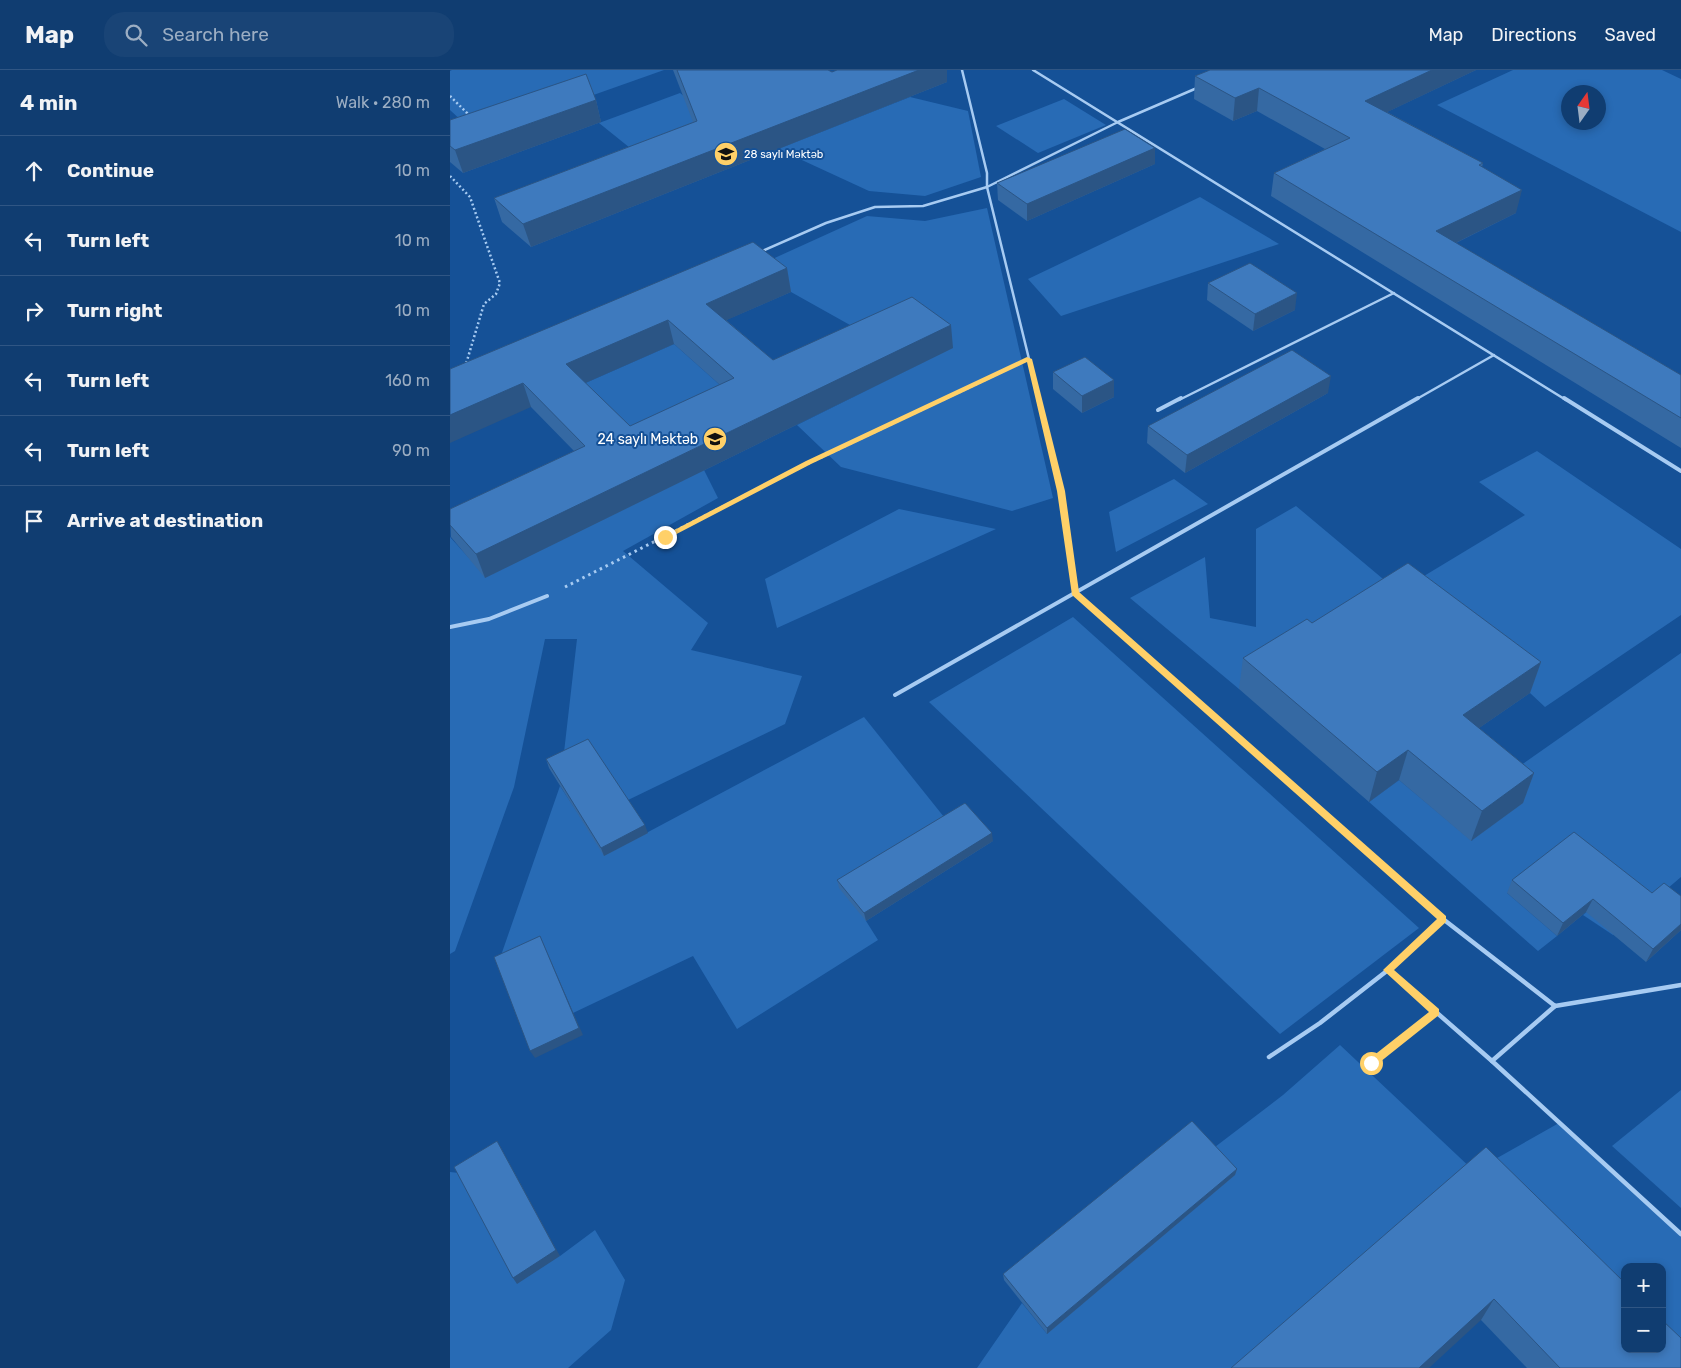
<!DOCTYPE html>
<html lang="en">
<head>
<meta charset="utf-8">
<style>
	:root { --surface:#103d71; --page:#194476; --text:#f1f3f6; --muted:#9caec3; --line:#305684 }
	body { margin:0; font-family:Rubik,sans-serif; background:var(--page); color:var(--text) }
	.controls { position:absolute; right:15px; bottom:15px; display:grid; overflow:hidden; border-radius:10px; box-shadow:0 2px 8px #0003 }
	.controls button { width:45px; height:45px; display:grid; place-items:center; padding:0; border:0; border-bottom:1px solid var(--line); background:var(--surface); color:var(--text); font:25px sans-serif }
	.compass { position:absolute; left:1111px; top:15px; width:45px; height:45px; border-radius:50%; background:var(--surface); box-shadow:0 2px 8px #0003; rotate:14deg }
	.stop { position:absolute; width:15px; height:15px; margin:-11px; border:4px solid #ffd068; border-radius:50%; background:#fff }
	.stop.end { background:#ffd068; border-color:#fff; box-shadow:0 1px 5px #0008 }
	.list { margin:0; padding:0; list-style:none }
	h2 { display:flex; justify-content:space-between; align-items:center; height:65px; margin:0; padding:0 20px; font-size:21px }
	h2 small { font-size:16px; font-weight:400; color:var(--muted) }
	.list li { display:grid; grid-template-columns:32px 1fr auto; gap:15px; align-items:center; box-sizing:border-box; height:70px; padding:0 20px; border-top:1px solid var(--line) }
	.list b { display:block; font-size:19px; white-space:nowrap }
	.list em { font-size:16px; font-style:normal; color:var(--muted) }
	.icon { flex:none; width:28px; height:28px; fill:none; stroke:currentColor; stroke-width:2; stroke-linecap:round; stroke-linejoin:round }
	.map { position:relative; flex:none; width:1231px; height:1298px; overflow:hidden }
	header { display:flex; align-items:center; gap:30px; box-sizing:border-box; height:70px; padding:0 25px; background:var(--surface); border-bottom:1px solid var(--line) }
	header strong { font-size:24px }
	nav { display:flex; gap:28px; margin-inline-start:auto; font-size:18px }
	.search { width:350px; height:45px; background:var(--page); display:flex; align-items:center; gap:12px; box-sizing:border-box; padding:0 18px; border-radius:20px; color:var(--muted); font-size:19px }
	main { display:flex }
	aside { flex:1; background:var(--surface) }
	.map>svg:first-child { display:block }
	.green { fill:#286bb5; fill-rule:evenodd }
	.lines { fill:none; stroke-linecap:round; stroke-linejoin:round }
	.path-far1 { stroke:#a7cbf2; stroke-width:2.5; stroke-dasharray:2 2.5; stroke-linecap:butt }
	.path { stroke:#a7cbf2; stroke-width:3; stroke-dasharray:2.5 4; stroke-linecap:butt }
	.service-far2 { stroke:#a7cbf2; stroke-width:2.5 }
	.service-far1 { stroke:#a7cbf2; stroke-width:4 }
	.service { stroke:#a7cbf2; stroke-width:4.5 }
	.wall { fill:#3569a3; fill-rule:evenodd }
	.shaded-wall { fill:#2b5585 }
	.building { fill:#3e7abe; stroke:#2b5585; fill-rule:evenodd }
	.route { fill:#ffd068 }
	.labels { text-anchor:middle; stroke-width:4; stroke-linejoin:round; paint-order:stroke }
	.far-poi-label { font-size:11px; fill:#fff; stroke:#155197; text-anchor:start }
	.poi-label { font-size:14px; fill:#fff; stroke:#155197; text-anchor:end }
</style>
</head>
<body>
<header>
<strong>Map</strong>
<div class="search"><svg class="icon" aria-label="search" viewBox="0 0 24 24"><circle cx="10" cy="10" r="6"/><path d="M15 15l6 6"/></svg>Search here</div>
<nav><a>Map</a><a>Directions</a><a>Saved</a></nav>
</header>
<main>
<aside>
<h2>4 min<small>Walk · 280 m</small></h2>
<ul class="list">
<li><svg class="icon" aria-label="ahead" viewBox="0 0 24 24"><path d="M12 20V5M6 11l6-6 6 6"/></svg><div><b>Continue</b></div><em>10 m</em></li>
<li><svg class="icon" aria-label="left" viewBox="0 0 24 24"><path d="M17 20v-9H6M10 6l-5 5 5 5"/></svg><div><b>Turn left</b></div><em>10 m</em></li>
<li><svg class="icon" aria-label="right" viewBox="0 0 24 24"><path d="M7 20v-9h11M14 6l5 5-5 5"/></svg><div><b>Turn right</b></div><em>10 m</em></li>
<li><svg class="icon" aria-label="left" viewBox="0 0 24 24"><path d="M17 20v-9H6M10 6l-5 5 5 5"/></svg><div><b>Turn left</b></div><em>160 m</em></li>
<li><svg class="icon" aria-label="left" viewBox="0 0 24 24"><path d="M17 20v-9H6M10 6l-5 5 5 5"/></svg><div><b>Turn left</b></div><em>90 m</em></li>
<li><svg class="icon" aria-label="arrive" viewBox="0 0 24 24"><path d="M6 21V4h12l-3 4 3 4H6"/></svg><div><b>Arrive at destination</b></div></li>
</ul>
</aside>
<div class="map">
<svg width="1231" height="1298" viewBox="0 0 1231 1298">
	<rect width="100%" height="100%" fill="#155197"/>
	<g class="green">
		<path d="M214,0L28,66L0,40V1L2,0Z"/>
		<path d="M1063,0H1212L1231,9V162L987,35ZM1118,22H1148V52H1118Z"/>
		<path d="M230,23L283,63L200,94L149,53Z"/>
		<path d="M460,27L518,41L531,107L475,126L419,121L328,79Z"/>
		<path d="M614,29L656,55L588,83L546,56Z"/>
		<path d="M750,127L829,174L611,246L578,209Z"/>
		<path d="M537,138L603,428L562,441L391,397L347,355L502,278L425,269L341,222L307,196L417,146L475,151Z"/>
		<path d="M224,274L289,332L187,380L124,318Z"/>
		<path d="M1087,381L1231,479V545L1095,637L1080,623L789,619L680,528L755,487L760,548L806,557V459L846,436L951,524L969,509L1075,445L1029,412Z"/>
		<path d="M254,400L268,428L173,481L258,553L241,580L352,606L335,654L176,731L113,691L127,569H95L64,717L5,881L0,884V467L36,507Z"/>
		<path d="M724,409L758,434L666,482L659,442Z"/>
		<path d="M449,439L546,459L327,558L315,509Z"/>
		<path d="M623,547L969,858L830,964L479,632Z"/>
		<path d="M1231,583V807L1163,865L1133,845L1168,815L1057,823L1107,866L1088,881L919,732L949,710L1022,771L1047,712Z"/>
		<path d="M414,647L498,752L416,851L428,870L287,959L243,886L123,943L48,894L110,716L155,785Z"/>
		<path d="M890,975L1024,1101L1109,1053L1231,1164V1298L1212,1279V1197H1175V1252L1024,1101L797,1298H527L572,1233L597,1264L761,1080L833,1025Z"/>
		<path d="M1231,1020V1138L1162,1076Z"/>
		<path d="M0,1102L9,1103L110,1186L145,1160L175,1210L161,1260L118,1298H0Z"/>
	</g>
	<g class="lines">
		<g class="path-far1">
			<path d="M0,26L17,43L19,48"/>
			<path d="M0,106L20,127L50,213L46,224L34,234L16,294"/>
			<path d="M493,330L558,299"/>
		</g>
		<path class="path" d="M115,517L359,393L496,328"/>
		<g class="service-far2">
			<path d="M512,0L537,103V117L589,330"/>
			<path d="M583,0L1116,330"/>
			<path d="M310,182L376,153L425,137L473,136L537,117L668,52L747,18"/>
			<path d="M729,330L944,223"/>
			<path d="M965,330L1044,285"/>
		</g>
		<g class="service-far1">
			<path d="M588,328L611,421L625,523L885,753"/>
			<path d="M1114,328L1231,401"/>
			<path d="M708,340L731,328"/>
			<path d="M0,557L39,549L97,526"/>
			<path d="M445,625L968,328"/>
		</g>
		<g class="service">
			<path d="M993,849L1105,936L1231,915"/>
			<path d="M938,900L1042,991"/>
			<path d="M1105,936L1042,991L1231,1164"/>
			<path d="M819,987L870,953L938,900L993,849L884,752"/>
			<path d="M921,993L986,942"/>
		</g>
	</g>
	<g class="wall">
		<path d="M223,0H378L382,2L497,12L81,177L52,152L44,128L243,52Z"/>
		<path d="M760,0H1026L937,42L1033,93L1032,97L1066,143L1006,173L1231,305V378L821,126L824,103L875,79L807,41L783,51L744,29L745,6Z"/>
		<path d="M146,30L151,52L13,103L0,92V50Z"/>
		<path d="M705,94L577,151L548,130L547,113Z"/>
		<path d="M337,198L341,222L276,250L323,290L503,278L35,508L1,467L0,439L124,381L81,337L0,299ZM224,274L270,315L180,356L135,313Z"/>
		<path d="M758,213L845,240L803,261L757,230Z"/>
		<path d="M603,302L664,327L632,343L603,319Z"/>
		<path d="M878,323L735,403L697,373L698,356Z"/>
		<path d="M862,553L1091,592L1080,623L1029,658L1084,703L1073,733L1021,771L949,710L919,732L789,619L793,588Z"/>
		<path d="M96,689L198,763L154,786L99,698Z"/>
		<path d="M543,771L416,851L389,818L387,810Z"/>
		<path d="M1062,810L1231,826V860L1196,892L1136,842L1107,866L1057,823Z"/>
		<path d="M1036,1077L1231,1298H1077L1031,1250Z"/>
		<path d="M787,1099L785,1105L597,1264L554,1210L553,1204Z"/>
	</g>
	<g class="shaded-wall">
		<path d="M469,0H497V12L81,177L73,154Z"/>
		<path d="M982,0H1026L912,54L915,31Z"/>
		<path d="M809,18L807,41L783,51L785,28Z"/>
		<path d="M146,30L151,52L13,103L5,80Z"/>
		<path d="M705,78V94L577,151V134Z"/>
		<path d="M1072,120L1066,143L981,185L986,161Z"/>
		<path d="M337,198L341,222L261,257L256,234Z"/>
		<path d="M847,223L845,240L803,261L805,244Z"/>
		<path d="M218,250L224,274L124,318L116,294Z"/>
		<path d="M501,255L503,278L35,508L26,484Z"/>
		<path d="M881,306L878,323L735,403L737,385Z"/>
		<path d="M664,310V327L632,343V326Z"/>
		<path d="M73,313L81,337L0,373V345Z"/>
		<path d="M1091,592L1080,623L1003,676L1013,645Z"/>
		<path d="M958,680L949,710L919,732L927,702Z"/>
		<path d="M1084,703L1073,733L1021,771L1032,741Z"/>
		<path d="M195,755L198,763L154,786L151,778Z"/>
		<path d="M542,763L543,771L416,851L414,843Z"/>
		<path d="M1143,829L1136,842L1107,866L1113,853Z"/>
		<path d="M1231,854V860L1196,892L1203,879Z"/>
		<path d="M90,866L133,965L85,988L80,981Z"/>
		<path d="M47,1071L51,1078L110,1186L67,1214L63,1208Z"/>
		<path d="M787,1099L785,1105L597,1264V1258Z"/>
		<path d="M1044,1229L1031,1250L979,1298H969Z"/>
	</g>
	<g class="building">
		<path d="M227,0H378L382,2L387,0H469L73,154L44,128L247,51Z"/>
		<path d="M760,0H982L915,31L1033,93L1029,95L1072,120L986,161L1231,305V348L824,103L900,68L809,18L785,28L745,6Z"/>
		<path d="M136,4L146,30L5,80L0,76V50Z"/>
		<path d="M675,59L705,78L577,134L547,113Z"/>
		<path d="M303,172L337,198L256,234L323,290L462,227L501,255L26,484L0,455V439L135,376L73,313L0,345V299ZM218,250L284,308L180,356L116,294Z"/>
		<path d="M800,193L847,223L805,244L758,213Z"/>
		<path d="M842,280L881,306L737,385L698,356Z"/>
		<path d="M635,287L664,310L632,326L603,302Z"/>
		<path d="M958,493L1091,592L1013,645L1084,703L1032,741L958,680L927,702L793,588L857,549L862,553Z"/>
		<path d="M138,669L195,755L151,778L96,689Z"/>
		<path d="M515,733L542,763L414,843L387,810Z"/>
		<path d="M1124,762L1202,823L1214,813L1231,826V854L1203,879L1143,829L1113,853L1062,810Z"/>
		<path d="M90,866L129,958L80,981L44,887Z"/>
		<path d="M742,1051L787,1099L597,1258L553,1204Z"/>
		<path d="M47,1071L106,1180L63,1208L4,1097Z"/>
		<path d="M1036,1077L1175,1213V1279H1212V1250L1231,1268V1298H1110L1044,1229L969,1298H781Z"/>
	</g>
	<path class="route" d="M577,287L582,289L615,421L629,522L996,846V852L944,900L989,939V945L925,996H918V990L979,942L933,900L987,849L622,525L607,421L577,292L361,394L217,469L211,467L356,391Z"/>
	<defs>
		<g id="school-disc" transform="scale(1.25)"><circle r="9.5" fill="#ffd068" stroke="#155197"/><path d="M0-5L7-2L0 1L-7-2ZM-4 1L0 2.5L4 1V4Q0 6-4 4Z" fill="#111"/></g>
	</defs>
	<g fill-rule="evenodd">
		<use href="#school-disc" x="276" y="84"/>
		<use href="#school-disc" x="265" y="369"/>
	</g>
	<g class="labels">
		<g class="far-poi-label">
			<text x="294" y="88">28 saylı Məktəb</text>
		</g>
		<g class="poi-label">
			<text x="248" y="374">24 saylı Məktəb</text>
		</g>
	</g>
</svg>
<div class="controls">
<button>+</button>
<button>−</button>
</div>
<svg class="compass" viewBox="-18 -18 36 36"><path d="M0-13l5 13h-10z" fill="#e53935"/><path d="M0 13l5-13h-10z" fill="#9caec3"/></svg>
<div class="stop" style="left:921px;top:993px"></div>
<div class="stop end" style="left:215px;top:467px"></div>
</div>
</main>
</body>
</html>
